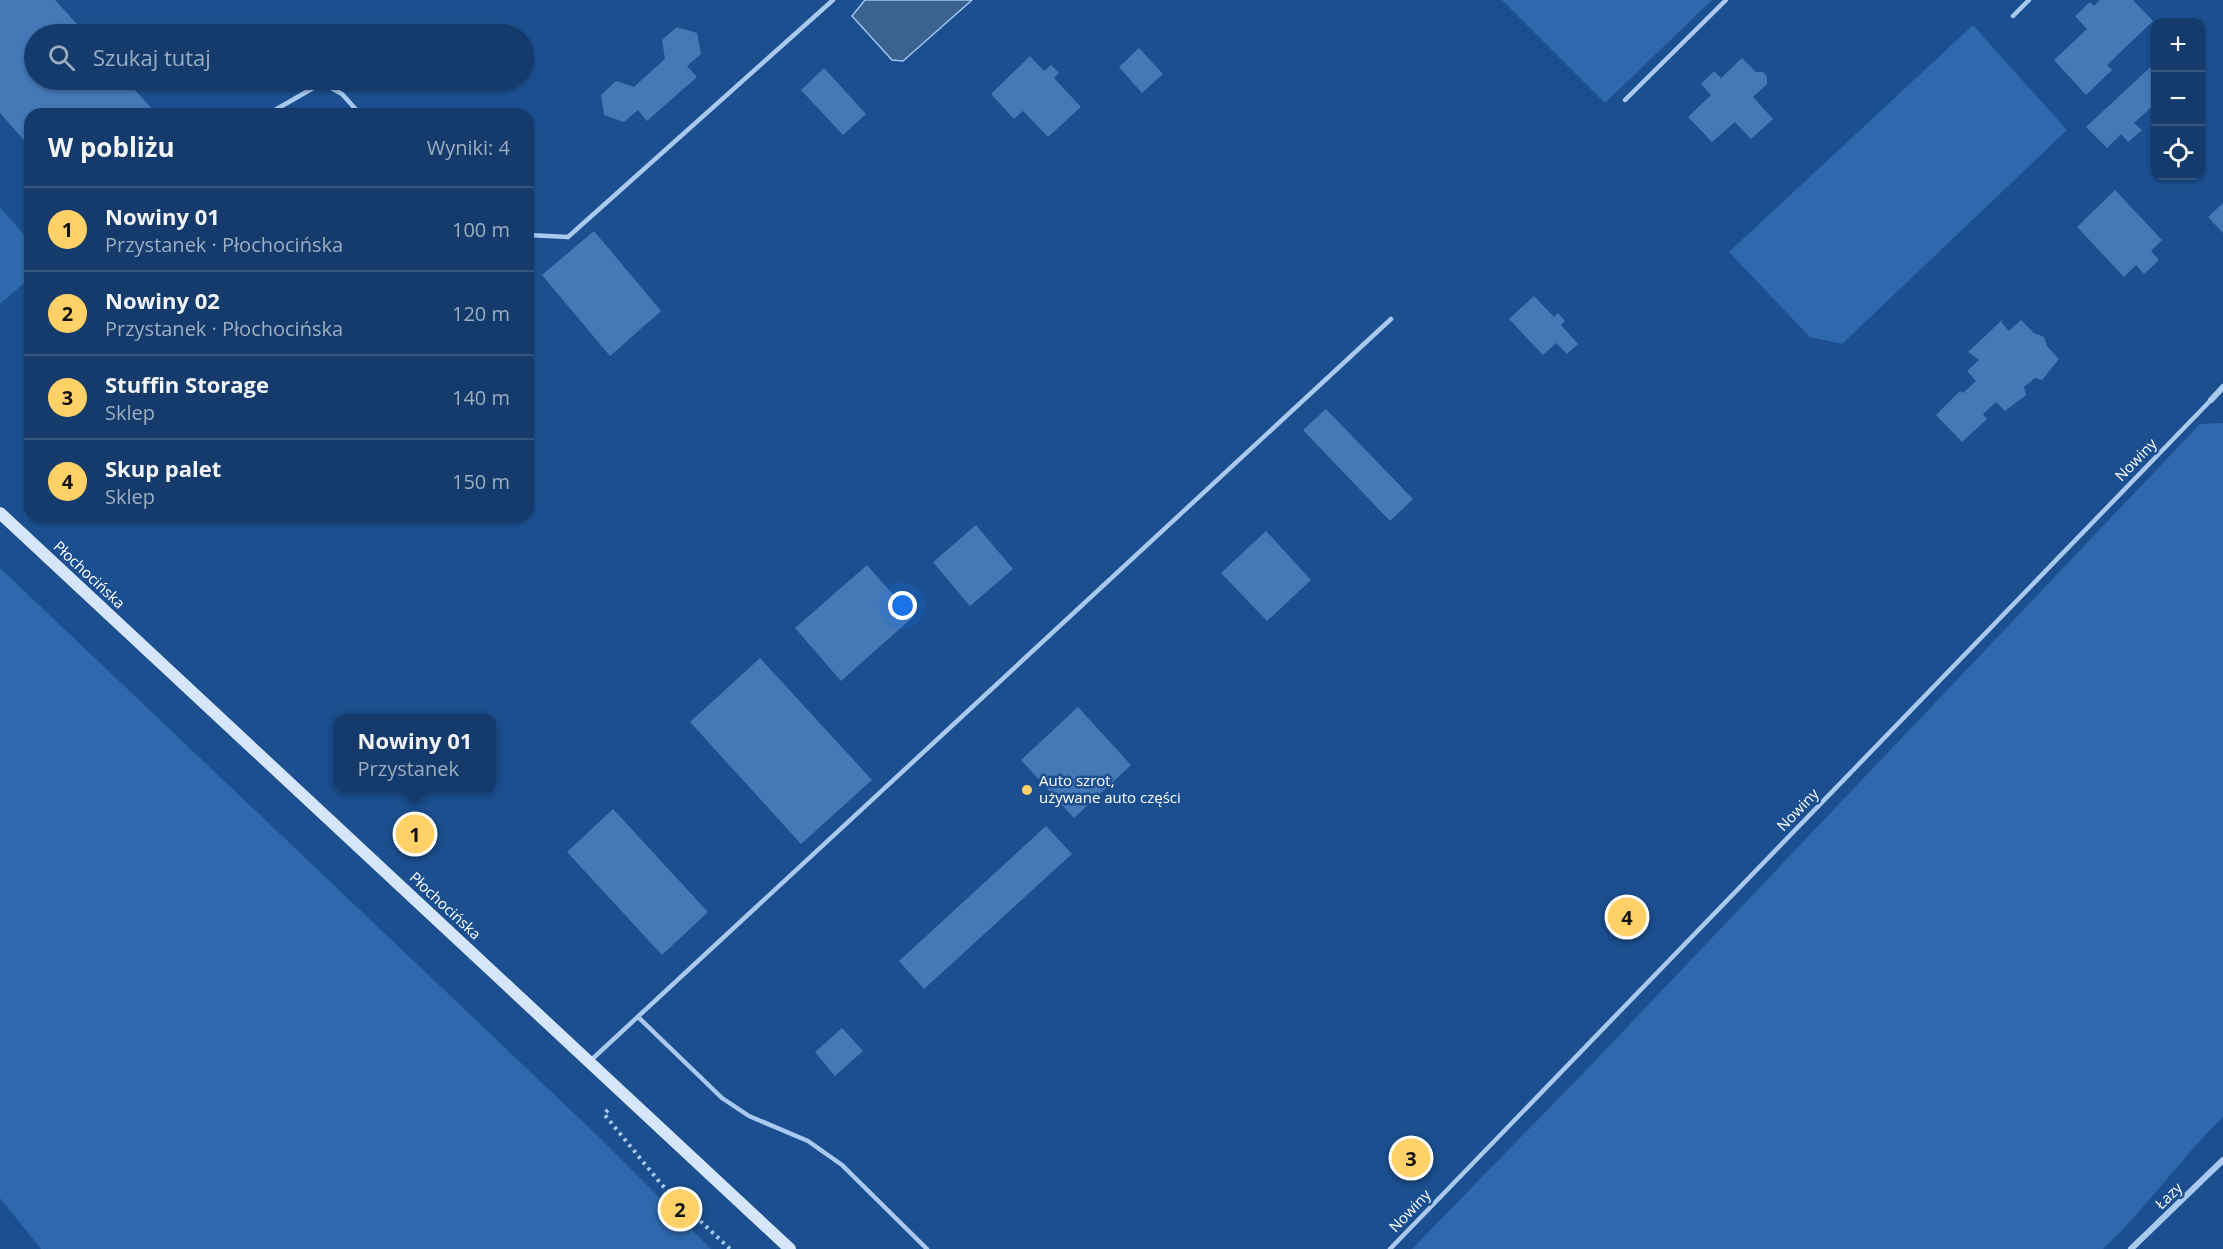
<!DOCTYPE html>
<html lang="pl">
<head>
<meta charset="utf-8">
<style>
	:root { --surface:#143b6b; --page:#214673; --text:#f1f3f6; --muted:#9dadc1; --line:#33557e; --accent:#ffd166 }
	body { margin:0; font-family:"Open Sans",sans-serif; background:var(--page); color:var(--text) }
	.controls { position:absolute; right:18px; top:18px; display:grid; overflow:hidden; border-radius:12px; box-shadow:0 2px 4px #0004 }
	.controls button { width:54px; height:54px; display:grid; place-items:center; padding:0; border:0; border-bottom:2px solid var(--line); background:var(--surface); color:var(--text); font:30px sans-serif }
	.you { position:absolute; left:903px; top:606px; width:21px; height:21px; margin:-15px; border:4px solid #fff; border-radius:50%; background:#1a73e8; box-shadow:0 0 0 9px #1a73e833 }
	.badge { display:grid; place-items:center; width:39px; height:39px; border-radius:50%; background:var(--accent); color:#111; font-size:20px; font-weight:700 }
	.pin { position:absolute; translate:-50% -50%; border:3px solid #fff; box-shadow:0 2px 6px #0006 }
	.popup { position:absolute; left:334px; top:714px; width:162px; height:78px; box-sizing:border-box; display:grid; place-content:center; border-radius:12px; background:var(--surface); filter:drop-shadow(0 2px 4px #0005); font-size:20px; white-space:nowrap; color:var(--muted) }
	.popup b { font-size:22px; color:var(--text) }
	.popup::after { content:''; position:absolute; left:50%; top:100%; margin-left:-12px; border:12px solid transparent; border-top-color:var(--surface) }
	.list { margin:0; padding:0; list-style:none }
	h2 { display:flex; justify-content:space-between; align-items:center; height:78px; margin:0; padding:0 24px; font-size:26px }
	h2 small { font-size:20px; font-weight:400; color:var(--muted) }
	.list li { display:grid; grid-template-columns:39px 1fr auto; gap:18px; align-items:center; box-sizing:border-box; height:84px; padding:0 24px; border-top:2px solid var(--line) }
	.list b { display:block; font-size:22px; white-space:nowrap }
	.list p { margin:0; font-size:20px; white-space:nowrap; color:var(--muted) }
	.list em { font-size:20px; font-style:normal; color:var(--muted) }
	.icon { flex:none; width:33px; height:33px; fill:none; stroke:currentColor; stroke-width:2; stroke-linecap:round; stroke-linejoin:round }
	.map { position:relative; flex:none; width:2223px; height:1249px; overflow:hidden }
	.search { position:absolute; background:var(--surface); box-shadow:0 2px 4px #0004; left:24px; top:24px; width:510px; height:66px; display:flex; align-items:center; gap:15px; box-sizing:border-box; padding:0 21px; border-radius:33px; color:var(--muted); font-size:22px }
	.panel { position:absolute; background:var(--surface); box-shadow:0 2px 4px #0004; left:24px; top:108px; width:510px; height:414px; border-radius:18px }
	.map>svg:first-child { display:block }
	.green { fill:#2e69ad }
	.water { fill:#3c6290; stroke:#9cc4f0; stroke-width:1.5 }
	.building { fill:#4478b7 }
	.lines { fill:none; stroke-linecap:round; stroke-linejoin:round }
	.path { stroke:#a9c9ee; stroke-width:4; stroke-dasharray:3 4.5; stroke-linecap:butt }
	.lane { stroke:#a9c9ee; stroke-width:4.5 }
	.street { stroke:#a9c9ee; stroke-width:6 }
	.secondary { stroke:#d6e6fa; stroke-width:12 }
	.poi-dot { fill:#ffd166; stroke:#1b4f8f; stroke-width:2 }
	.labels { text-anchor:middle; stroke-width:5; stroke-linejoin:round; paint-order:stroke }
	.street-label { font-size:15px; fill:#fff; stroke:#1b4f8f }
	.poi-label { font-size:15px; fill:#fff; stroke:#1b4f8f; text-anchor:start }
</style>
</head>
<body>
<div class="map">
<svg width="2223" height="1249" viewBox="0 0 2223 1249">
	<rect width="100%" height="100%" fill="#1b4f8f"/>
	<g class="green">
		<path d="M1502,0H1712L1605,103Z"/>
		<path d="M1973,25L2067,130L1842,344L1810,337L1729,252Z"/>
		<path d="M0,207L30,242V278L0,304Z"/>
		<path d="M2223,423V1117C2180,1159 2146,1209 2103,1249H1412L1593,1063L2200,424Z"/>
		<path d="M0,568L601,1139L711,1249H41L0,1198Z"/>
	</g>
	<path class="water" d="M865,0H972L903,61L892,60L852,16Z"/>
	<g class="building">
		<path d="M0,0H55L86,34H34V80H126L156,113L30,114V147L0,113Z"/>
		<path d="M2100,0H2133L2153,21L2107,65L2112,70L2086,95L2054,60L2087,29L2075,16L2090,2L2094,6Z"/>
		<path d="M677,27L697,33L701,54L687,66L697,77L647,121L638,110L624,122L604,115L601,95L616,81L634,87L665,59L662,40Z"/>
		<path d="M1139,48L1163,74L1142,93L1119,67Z"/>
		<path d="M1030,56L1044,71L1051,65L1059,73L1054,78L1081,107L1048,137L1023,111L1014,119L991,94Z"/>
		<path d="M1742,58L1756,72H1763L1767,77V84L1753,97L1773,119L1751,139L1735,122L1712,142L1688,117L1711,95L1701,84L1714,71L1721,78Z"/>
		<path d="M2156,62V103L2134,123L2142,130L2128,142L2121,134L2107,148L2086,127Z"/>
		<path d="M824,68L866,114L843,135L801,90Z"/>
		<path d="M2115,190L2162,240L2151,251L2159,260L2144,274L2136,265L2124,277L2077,227Z"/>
		<path d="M2223,203V233L2208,217Z"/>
		<path d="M594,231L661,311L610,356L542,275Z"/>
		<path d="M1534,296L1554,317L1558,313L1565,321L1561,325L1578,344L1567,354L1556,343L1543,355L1509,319Z"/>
		<path d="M2002,320V323L2009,331L2021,320L2034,333L2044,337L2047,346L2059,359L2042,380L2035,378L2024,387L2026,395L2005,411L1996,402L1983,414L1987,419L1962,442L1936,415L1960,391L1963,393L1976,381L1967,371L1979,360L1968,352Z"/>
		<path d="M1326,409L1413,499L1390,521L1303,430Z"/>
		<path d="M976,525L1013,569L970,606L933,562Z"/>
		<path d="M1266,531L1311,580L1267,621L1221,573Z"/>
		<path d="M867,565L913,617L841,681L795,628Z"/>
		<path d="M760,658L872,780L801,844L690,722Z"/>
		<path d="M1078,707L1131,765L1074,818L1021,760Z"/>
		<path d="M613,809L708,912L662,955L567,852Z"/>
		<path d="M1046,826L1072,854L924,989L899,961Z"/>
		<path d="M842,1028L863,1051L835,1076L815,1052Z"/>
	</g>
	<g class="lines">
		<path class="path" d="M608,1110L604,1114L662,1185L730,1249"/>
		<g class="lane">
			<path d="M2013,16L2029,0"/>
			<path d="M1625,100L1726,0"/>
			<path d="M268,114L322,83L342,94L360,114"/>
			<path d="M528,235L568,237L833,0"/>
			<path d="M638,1017L722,1098L749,1116L808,1141L842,1165L927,1249"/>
			<path d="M589,1062L1391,319"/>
			<path d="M1390,1249L2211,400"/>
		</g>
		<g class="street">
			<path d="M2211,400L2223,387"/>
			<path d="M2131,1249L2223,1160"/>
		</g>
		<path class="secondary" d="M0,513L790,1249"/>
	</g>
	<circle class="poi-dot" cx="1027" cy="790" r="6"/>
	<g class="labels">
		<g class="street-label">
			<text transform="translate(2136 460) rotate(-46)" y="5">Nowiny</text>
			<text transform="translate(89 575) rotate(43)" y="5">Płochocińska</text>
			<text transform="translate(1798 810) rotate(-46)" y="5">Nowiny</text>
			<text transform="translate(445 906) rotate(43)" y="5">Płochocińska</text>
			<text transform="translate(2169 1196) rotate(-44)" y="5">Łazy</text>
			<text transform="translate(1410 1211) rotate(-46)" y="5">Nowiny</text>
		</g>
		<g class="poi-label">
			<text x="1039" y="786">Auto szrot,<tspan x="1039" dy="17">używane auto części</tspan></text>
		</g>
	</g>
</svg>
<div class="controls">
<button>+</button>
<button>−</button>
<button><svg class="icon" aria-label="locate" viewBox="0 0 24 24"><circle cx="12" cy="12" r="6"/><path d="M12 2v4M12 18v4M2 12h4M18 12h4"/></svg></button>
</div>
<div class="you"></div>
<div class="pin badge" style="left:415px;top:834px">1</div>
<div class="popup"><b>Nowiny 01</b>Przystanek</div>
<div class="pin badge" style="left:680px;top:1209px">2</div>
<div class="pin badge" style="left:1411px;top:1158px">3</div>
<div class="pin badge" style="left:1627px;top:917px">4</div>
<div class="search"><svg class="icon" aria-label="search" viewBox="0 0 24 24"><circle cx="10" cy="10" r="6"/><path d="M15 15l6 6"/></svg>Szukaj tutaj</div>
<section class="panel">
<h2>W pobliżu<small>Wyniki: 4</small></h2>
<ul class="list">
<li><span class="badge">1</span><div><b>Nowiny 01</b><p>Przystanek · Płochocińska</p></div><em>100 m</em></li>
<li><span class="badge">2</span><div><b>Nowiny 02</b><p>Przystanek · Płochocińska</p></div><em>120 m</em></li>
<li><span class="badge">3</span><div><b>Stuffin Storage</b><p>Sklep</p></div><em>140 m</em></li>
<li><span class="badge">4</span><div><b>Skup palet</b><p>Sklep</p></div><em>150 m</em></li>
</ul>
</section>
</div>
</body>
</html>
